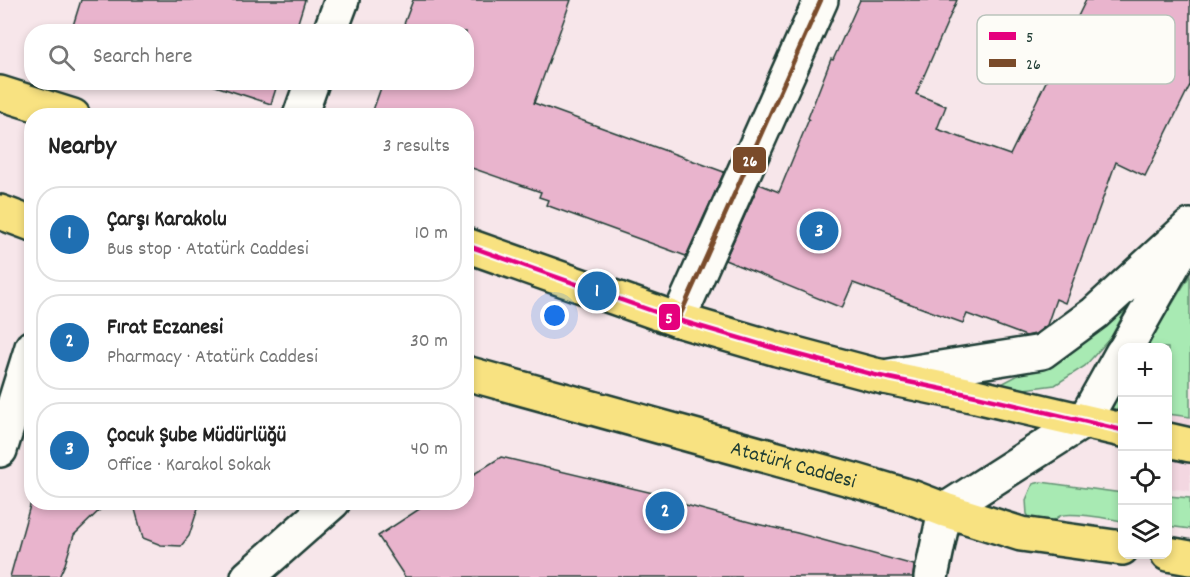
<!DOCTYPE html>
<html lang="en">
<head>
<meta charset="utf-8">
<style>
	:root { --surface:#fff; --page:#f2f2f2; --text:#222; --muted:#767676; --line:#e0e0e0; --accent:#1f6fb2 }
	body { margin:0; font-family:Dekko,sans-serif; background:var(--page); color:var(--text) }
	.controls { position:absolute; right:18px; bottom:18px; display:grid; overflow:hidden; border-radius:12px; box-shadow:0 3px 9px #0003 }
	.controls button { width:54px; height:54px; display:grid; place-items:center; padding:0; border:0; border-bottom:2px solid var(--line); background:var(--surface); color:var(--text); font:30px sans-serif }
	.you { position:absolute; left:555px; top:316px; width:21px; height:21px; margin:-15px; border:4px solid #fff; border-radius:50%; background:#1a73e8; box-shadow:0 0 0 9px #1a73e833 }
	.badge { display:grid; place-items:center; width:39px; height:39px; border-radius:50%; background:var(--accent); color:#fff; font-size:20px; font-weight:700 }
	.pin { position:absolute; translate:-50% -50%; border:3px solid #fff; box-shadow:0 2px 6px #0006 }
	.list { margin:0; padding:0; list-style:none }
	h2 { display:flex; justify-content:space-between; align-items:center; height:78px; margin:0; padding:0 24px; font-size:26px }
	h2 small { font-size:20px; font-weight:400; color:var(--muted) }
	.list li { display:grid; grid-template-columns:39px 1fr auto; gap:18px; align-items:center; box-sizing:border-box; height:96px; margin:0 12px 12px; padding:0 12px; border:2px solid var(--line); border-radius:24px }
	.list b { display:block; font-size:22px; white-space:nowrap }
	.list p { margin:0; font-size:20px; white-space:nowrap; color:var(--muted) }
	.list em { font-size:20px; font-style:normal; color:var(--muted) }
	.icon { flex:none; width:33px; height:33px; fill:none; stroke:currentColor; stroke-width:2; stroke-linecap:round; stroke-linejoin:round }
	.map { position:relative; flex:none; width:1190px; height:577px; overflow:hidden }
	.search { position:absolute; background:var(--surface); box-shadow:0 3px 9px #0003; left:24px; top:24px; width:450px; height:66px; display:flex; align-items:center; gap:15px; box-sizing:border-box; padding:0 21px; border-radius:24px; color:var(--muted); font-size:22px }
	.panel { position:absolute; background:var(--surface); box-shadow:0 3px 9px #0003; left:24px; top:108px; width:450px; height:402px; border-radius:24px }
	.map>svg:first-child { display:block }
	.built { fill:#f3d7e1 }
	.green { fill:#a8eab3; stroke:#649474; stroke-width:1.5 }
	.building { fill:#e9b4cd; stroke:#1f3d34; stroke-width:1.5 }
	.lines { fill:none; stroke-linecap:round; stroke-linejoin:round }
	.street-casing { stroke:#1f3d34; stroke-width:38 }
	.secondary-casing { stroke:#1f3d34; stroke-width:38 }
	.primary-casing { stroke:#1f3d34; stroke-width:38 }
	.street { stroke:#fdfcf7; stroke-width:33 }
	.secondary { stroke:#fdfcf7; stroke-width:33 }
	.primary { stroke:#f8e281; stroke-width:33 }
	.bus-1-casing { stroke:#fdfcf7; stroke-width:9 }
	.bus-2-casing { stroke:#fdfcf7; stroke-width:9 }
	.bus-1 { stroke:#e5007d; stroke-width:4.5 }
	.bus-2 { stroke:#7a4b2a; stroke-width:4.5 }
	.labels { text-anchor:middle; stroke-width:5; stroke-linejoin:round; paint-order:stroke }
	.street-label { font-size:21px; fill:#1f3d34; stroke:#fdfcf7 }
	.key { fill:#fdfcf7; stroke:#bac3bc; stroke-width:1.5 }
	.key-label { font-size:16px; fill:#1f3d34 }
	.line-badge { stroke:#fdfcf7; stroke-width:2 }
	.badge-label { font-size:16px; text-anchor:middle; font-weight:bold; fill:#fff }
</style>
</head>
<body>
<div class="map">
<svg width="1190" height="577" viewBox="0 0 1190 577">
	<rect width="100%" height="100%" fill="#f7e6ea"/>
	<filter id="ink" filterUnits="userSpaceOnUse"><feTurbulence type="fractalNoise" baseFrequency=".0167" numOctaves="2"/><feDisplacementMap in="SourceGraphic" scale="12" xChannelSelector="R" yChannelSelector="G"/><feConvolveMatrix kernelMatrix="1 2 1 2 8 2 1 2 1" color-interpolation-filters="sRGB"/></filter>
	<g filter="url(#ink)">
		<path class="built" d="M1190,324V491L1168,488V380Z"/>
		<g class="green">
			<path d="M1190,275V417L1168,414V348L1146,347Z"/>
			<path d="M1131,300L1111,337L1085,366L1055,385L1024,389H992L1062,352Z"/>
			<path d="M1122,387V410L1110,408Z"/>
			<path d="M1041,482L1122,493V521C1109,519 1071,511 1060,516C1056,518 1053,522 1048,524L1030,518L1027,514L1026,500L1033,484Z"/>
			<path d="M1168,496L1190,498V529L1168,526Z"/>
		</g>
		<g class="building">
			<path d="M81,0H305L295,32H71Z"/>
			<path d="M413,0H571L534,103L724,172L686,256L546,205L548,200L539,197L541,192L466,166V116H371L383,82H466V32H401Z"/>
			<path d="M860,0H957L916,94L946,106L937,129L1010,155L1086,0H1190V85L1145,176L1116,162L1065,303L1056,299L1047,325L1035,334L1026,336L967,314L963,323L853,283L842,308L725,260L759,184L779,192L809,119L808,118L831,59L833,60Z"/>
			<path d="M203,82H278L271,104Z"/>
			<path d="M501,457L653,493L652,496L757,524L797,533L914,565L913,577H405L378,536L430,502H466V479Z"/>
			<path d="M31,502H108L74,535L65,564L59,577H10Z"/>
			<path d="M133,502H200L189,536L181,546L161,545L143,538Z"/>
		</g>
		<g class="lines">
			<g class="street-casing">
				<g id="street">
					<path d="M330,32L342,0"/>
					<path d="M300,116L312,82"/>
					<path d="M678,320L821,0"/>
					<path d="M0,450L32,347"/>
					<path d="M248,577L333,502"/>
					<path d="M931,577L945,510"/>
				</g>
			</g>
			<g class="secondary-casing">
				<g id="secondary">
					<path d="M1126,348L1185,244"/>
					<path d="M883,377L1042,352L1095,313L1190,226"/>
					<path d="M945,510L1084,421L1122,353"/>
				</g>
			</g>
			<g class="primary-casing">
				<g id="primary">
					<path d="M0,93L73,116"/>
					<path d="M0,212L32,224"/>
					<path d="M466,245L678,320L777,349L875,375L976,396L1122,430"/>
					<path id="s1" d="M466,373L857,481L911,497L945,510L1021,534L1122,548"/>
					<path d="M1168,440L1190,445"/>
					<path d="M1168,554L1190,558"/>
				</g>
			</g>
			<use href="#street" class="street"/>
			<use href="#secondary" class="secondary"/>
			<use href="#primary" class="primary"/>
			<g class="bus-1-casing">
				<path id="bus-1" d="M466,245L678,320L777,349L875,375L976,396L1122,430"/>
			</g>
			<g class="bus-2-casing">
				<path id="bus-2" d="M678,320L821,0"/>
			</g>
			<use href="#bus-1" class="bus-1"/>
			<use href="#bus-2" class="bus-2"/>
		</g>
	</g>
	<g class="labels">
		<g class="street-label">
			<text dy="7" stroke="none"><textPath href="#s1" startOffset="340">Atatürk Caddesi</textPath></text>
		</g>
	</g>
	<rect x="977" y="15" width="198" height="69" rx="9" class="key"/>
	<rect x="989" y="32" width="27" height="8" fill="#e5007d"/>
	<rect x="989" y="59" width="27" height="8" fill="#7a4b2a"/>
	<g class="key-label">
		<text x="1026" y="42">5</text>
		<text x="1026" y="69">26</text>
	</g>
	<g class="line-badge">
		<rect x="732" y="146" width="35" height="28" rx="6" fill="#7a4b2a"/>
		<rect x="658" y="303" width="23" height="28" rx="6" fill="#e5007d"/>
	</g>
	<g class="badge-label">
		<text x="750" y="166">26</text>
		<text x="669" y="323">5</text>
	</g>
</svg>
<div class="controls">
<button>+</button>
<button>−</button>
<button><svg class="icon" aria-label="locate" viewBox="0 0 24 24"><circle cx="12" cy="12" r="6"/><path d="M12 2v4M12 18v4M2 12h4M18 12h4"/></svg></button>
<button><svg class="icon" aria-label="layers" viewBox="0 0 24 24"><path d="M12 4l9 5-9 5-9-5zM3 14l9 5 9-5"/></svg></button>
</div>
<div class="you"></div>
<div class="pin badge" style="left:597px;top:291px">1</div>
<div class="pin badge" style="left:665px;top:511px">2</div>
<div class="pin badge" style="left:819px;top:231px">3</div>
<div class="search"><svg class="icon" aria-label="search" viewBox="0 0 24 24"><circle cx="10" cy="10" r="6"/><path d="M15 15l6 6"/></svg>Search here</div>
<section class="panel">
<h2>Nearby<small>3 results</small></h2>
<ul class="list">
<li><span class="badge">1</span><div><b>Çarşı Karakolu</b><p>Bus stop · Atatürk Caddesi</p></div><em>10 m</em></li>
<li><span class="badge">2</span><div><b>Fırat Eczanesi</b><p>Pharmacy · Atatürk Caddesi</p></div><em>30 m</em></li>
<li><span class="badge">3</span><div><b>Çocuk Şube Müdürlüğü</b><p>Office · Karakol Sokak</p></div><em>40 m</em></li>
</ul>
</section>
</div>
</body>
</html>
